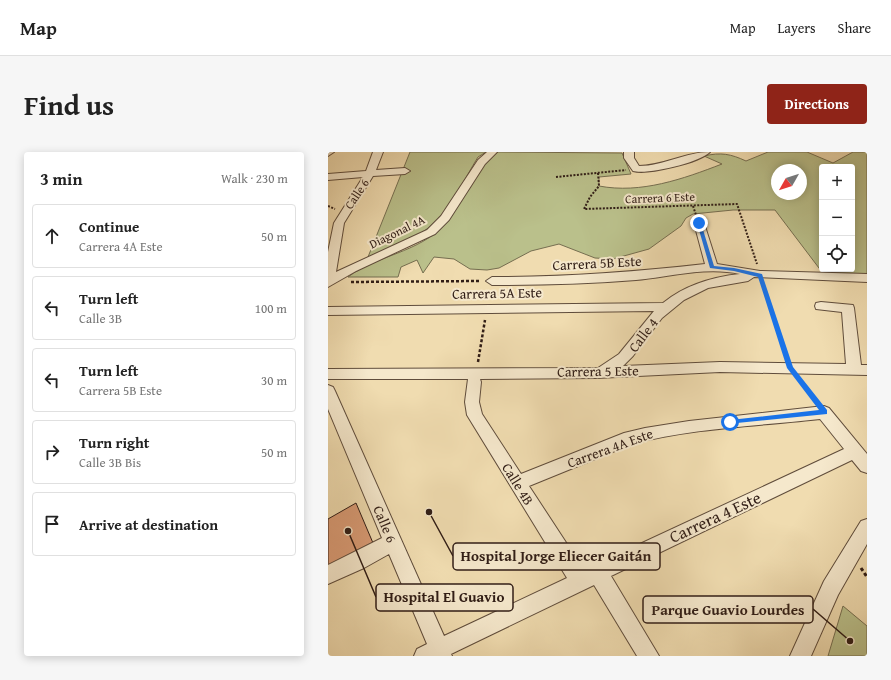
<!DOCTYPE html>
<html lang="en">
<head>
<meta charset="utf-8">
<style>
	:root { --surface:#fff; --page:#f6f6f6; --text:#222; --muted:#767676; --line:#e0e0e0; --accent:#8f2418 }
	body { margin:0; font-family:"Gentium Book Plus",serif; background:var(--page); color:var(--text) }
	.controls { position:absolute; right:12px; top:12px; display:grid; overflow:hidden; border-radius:4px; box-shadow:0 2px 10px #0003 }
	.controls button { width:36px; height:36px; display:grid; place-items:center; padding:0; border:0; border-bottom:1px solid var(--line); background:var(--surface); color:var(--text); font:20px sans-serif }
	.compass { position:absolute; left:443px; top:12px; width:36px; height:36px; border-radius:50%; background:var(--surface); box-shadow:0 2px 10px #0003; rotate:231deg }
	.stop { position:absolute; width:12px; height:12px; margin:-9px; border:3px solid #1a73e8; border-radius:50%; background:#fff }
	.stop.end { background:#1a73e8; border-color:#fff; box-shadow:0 1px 4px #0008 }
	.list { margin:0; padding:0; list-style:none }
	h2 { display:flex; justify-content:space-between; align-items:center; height:52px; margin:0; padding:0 16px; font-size:17px }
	h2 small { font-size:13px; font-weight:400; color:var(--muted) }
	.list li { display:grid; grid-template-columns:26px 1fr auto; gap:12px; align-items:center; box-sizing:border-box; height:64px; margin:0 8px 8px; padding:0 8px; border:1px solid var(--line); border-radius:4px }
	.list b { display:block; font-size:15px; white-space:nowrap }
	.list p { margin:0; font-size:13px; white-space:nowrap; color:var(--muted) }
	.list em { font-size:13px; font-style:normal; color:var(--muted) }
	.icon { flex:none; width:22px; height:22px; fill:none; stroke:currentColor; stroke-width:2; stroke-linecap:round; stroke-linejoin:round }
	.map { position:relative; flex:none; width:539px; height:504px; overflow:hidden; border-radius:4px }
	header { display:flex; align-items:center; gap:24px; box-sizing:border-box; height:56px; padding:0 20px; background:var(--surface); border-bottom:1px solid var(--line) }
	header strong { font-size:19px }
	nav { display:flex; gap:22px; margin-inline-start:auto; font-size:14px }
	.intro { display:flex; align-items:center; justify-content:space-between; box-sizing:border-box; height:96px; padding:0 24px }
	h1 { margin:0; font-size:28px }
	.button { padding:10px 18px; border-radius:4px; background:var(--accent); color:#fff; font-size:14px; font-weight:700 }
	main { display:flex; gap:24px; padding:0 24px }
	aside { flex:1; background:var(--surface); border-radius:4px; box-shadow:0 2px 10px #0003 }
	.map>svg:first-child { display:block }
	.green { fill:#bac08b; stroke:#756e50; fill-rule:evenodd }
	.building { fill:#d99b75; stroke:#301d16 }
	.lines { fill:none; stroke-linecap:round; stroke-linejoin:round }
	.minor-casing { stroke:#604d3c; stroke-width:2 }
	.path-far2 { stroke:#301d16; stroke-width:2; stroke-dasharray:2 1.5; stroke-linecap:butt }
	.path-far1 { stroke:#301d16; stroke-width:2.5; stroke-dasharray:3 2; stroke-linecap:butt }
	.path { stroke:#301d16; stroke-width:3; stroke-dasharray:3.5 2.5; stroke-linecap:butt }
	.minor { fill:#f5e8cc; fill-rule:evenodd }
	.route { fill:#1a73e8 }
	.labels { text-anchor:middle; stroke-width:4; stroke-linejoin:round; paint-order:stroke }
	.far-street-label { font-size:12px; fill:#301d16; stroke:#f5e8cc }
	.street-label { font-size:14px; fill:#301d16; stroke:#f5e8cc }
	.near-street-label { font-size:17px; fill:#301d16; stroke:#f5e8cc }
	.leader { fill:none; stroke:#301d16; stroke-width:1.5 }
	.callout-dot { fill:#301d16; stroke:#f5e8cc; stroke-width:1.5 }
	.callout { fill:#f5e8cc; stroke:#301d16; stroke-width:1.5 }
	.callout-label { font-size:15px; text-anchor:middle; font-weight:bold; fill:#301d16 }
</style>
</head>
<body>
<header>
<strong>Map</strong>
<nav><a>Map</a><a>Layers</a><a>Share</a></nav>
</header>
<div class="intro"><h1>Find us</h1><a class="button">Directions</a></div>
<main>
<aside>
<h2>3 min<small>Walk · 230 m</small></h2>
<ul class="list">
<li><svg class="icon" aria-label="ahead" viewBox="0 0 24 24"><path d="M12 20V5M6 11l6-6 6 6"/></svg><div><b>Continue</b><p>Carrera 4A Este</p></div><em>50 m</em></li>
<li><svg class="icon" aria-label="left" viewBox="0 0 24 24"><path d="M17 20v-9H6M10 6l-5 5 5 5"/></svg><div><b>Turn left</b><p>Calle 3B</p></div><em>100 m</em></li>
<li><svg class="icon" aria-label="left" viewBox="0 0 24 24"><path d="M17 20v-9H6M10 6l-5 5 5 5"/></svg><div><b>Turn left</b><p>Carrera 5B Este</p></div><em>30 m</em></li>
<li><svg class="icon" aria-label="right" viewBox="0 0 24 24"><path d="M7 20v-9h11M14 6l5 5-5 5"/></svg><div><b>Turn right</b><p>Calle 3B Bis</p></div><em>50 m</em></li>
<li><svg class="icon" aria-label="arrive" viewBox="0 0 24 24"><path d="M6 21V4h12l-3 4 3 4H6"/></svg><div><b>Arrive at destination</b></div></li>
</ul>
</aside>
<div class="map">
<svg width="539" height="504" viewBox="0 0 539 504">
	<rect width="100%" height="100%" fill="#f0dcb0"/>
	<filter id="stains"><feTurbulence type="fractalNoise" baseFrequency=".005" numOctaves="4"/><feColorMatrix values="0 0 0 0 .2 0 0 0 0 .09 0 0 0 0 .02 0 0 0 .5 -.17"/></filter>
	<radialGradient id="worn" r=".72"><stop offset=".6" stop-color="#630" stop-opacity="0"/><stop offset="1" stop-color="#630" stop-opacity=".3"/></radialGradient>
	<g class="green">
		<path d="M82,0H158L150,5C137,26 125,52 108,69C91,87 62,96 40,105Z"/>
		<path d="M170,0L294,1L303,22L271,25V34C313,42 355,27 394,12L376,4C393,0 403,2 418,9L440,0H479L505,11L525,0H539V122L494,120L447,58H405L365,62L358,66L353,74L321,97L285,107L267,106L231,92L203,99L171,116L159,118L142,117L126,107L106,105L95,121L89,108L73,115L70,125H20C49,103 90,101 116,73C136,52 143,15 170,0ZM494,15H524V117H494ZM449,18H473V42H449Z"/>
		<path d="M515,454L539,474V504H500Z"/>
	</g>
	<path class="building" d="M28,351L45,391L0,414V367Z"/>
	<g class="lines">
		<g class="minor-casing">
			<g id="minor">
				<path d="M0,0H6L0,4Z"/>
				<path d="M45,0H55L48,18L77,16L82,19L77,22L45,24L16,71L8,120L99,78L113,64L150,8L159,0H169L157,12L121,68L107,82L28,119L0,135V100L6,71L35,25L0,28V22L38,19Z"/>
				<path d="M296,0H306V6L311,14C336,14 357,0 382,0C371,11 319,23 305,19L296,6Z"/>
				<path d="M371,68L376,71L389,112L432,119L539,122V130L426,125L420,129L380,136L356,148L334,166L305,204L295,214L392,210L518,212L514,160L488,157L487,154L488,151L493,150L525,153L526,156L533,213H539V223L392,220L269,226L152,227L153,230L151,250L154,262L193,322L296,281L317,276L361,269L496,254L501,256L539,302V321L533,319L524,308L283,424L331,504H309L266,433L123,502L124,504H86L89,497L99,492L61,402L36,416L0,432V413L54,386L0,257V233L5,235L7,239L116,484L239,426L139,263L137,250L140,227H0V217L270,216L291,202L326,159L0,163V155L335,151C357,133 384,125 412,122C378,114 342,125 308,128C260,132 212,133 164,133L158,129L164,125C236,125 306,120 377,112L366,71ZM492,267L516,297L256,418L201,334L304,292C365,276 430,274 492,267Z"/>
				<path d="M539,367V392L510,443L483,504H462L496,429L533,369Z"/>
			</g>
		</g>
		<g class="path-far2">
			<path d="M270,21L271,34L262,45L256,57L409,52L429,112"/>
			<path d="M228,25L298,18"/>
			<path d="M0,54L7,57"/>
			<path d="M365,54L368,63"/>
		</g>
		<g class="path-far1">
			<path d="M23,130L152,129"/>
			<path d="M435,132L459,205"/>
			<path d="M150,210L157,168"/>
			<path d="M472,228L487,248"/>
		</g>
		<path class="path" d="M533,416L539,425"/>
		<use href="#minor" class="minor"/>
	</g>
	<path class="route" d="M371,69L373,71L386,114L406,116L434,122L465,215L499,258V262L399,272L398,270L402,268L491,258L459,216L430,125L406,119L382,116L369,71Z"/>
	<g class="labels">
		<g class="far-street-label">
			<text transform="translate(29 42) rotate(-56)" y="4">Calle 6</text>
			<text transform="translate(332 46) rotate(-2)" y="4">Carrera 6 Este</text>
			<text transform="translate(69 80) rotate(-26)" y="4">Diagonal 4A</text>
		</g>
		<g class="street-label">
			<text transform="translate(269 111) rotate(-3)" y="5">Carrera 5B Este</text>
			<text transform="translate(169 141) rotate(-1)" y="5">Carrera 5A Este</text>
			<text transform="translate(315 183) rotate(-53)" y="5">Calle 4</text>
			<text transform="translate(270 219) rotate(-1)" y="5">Carrera 5 Este</text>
			<text transform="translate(282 296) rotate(-20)" y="5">Carrera 4A Este</text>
			<text transform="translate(190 332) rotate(58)" y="5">Calle 4B</text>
			<text transform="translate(57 372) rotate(67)" y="5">Calle 6</text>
		</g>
		<g class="near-street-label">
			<text transform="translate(387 365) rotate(-25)" y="6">Carrera 4 Este</text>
		</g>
	</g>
	<path class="leader" d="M101 360L125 404M20 379L48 445M522 489L485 457"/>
	<g class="callout-dot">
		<circle cx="101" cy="360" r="4"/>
		<circle cx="20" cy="379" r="4"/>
		<circle cx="522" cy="489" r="4"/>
	</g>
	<g class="callout">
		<rect x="125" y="391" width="207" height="27" rx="4"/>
		<rect x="48" y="432" width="137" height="27" rx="4"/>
		<rect x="315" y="444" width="170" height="27" rx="4"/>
	</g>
	<g class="callout-label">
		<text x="228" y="409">Hospital Jorge Eliecer Gaitán</text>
		<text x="116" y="450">Hospital El Guavio</text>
		<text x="400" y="463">Parque Guavio Lourdes</text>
	</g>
	<rect width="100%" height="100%" filter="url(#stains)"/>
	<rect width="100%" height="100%" fill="url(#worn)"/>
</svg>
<div class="controls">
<button>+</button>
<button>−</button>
<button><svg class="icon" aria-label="locate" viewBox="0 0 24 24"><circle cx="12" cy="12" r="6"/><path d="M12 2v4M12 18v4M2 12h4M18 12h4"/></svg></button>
</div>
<svg class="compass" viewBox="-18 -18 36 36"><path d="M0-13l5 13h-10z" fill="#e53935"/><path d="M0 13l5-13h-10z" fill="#767676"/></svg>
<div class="stop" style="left:402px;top:270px"></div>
<div class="stop end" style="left:371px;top:71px"></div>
</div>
</main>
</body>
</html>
